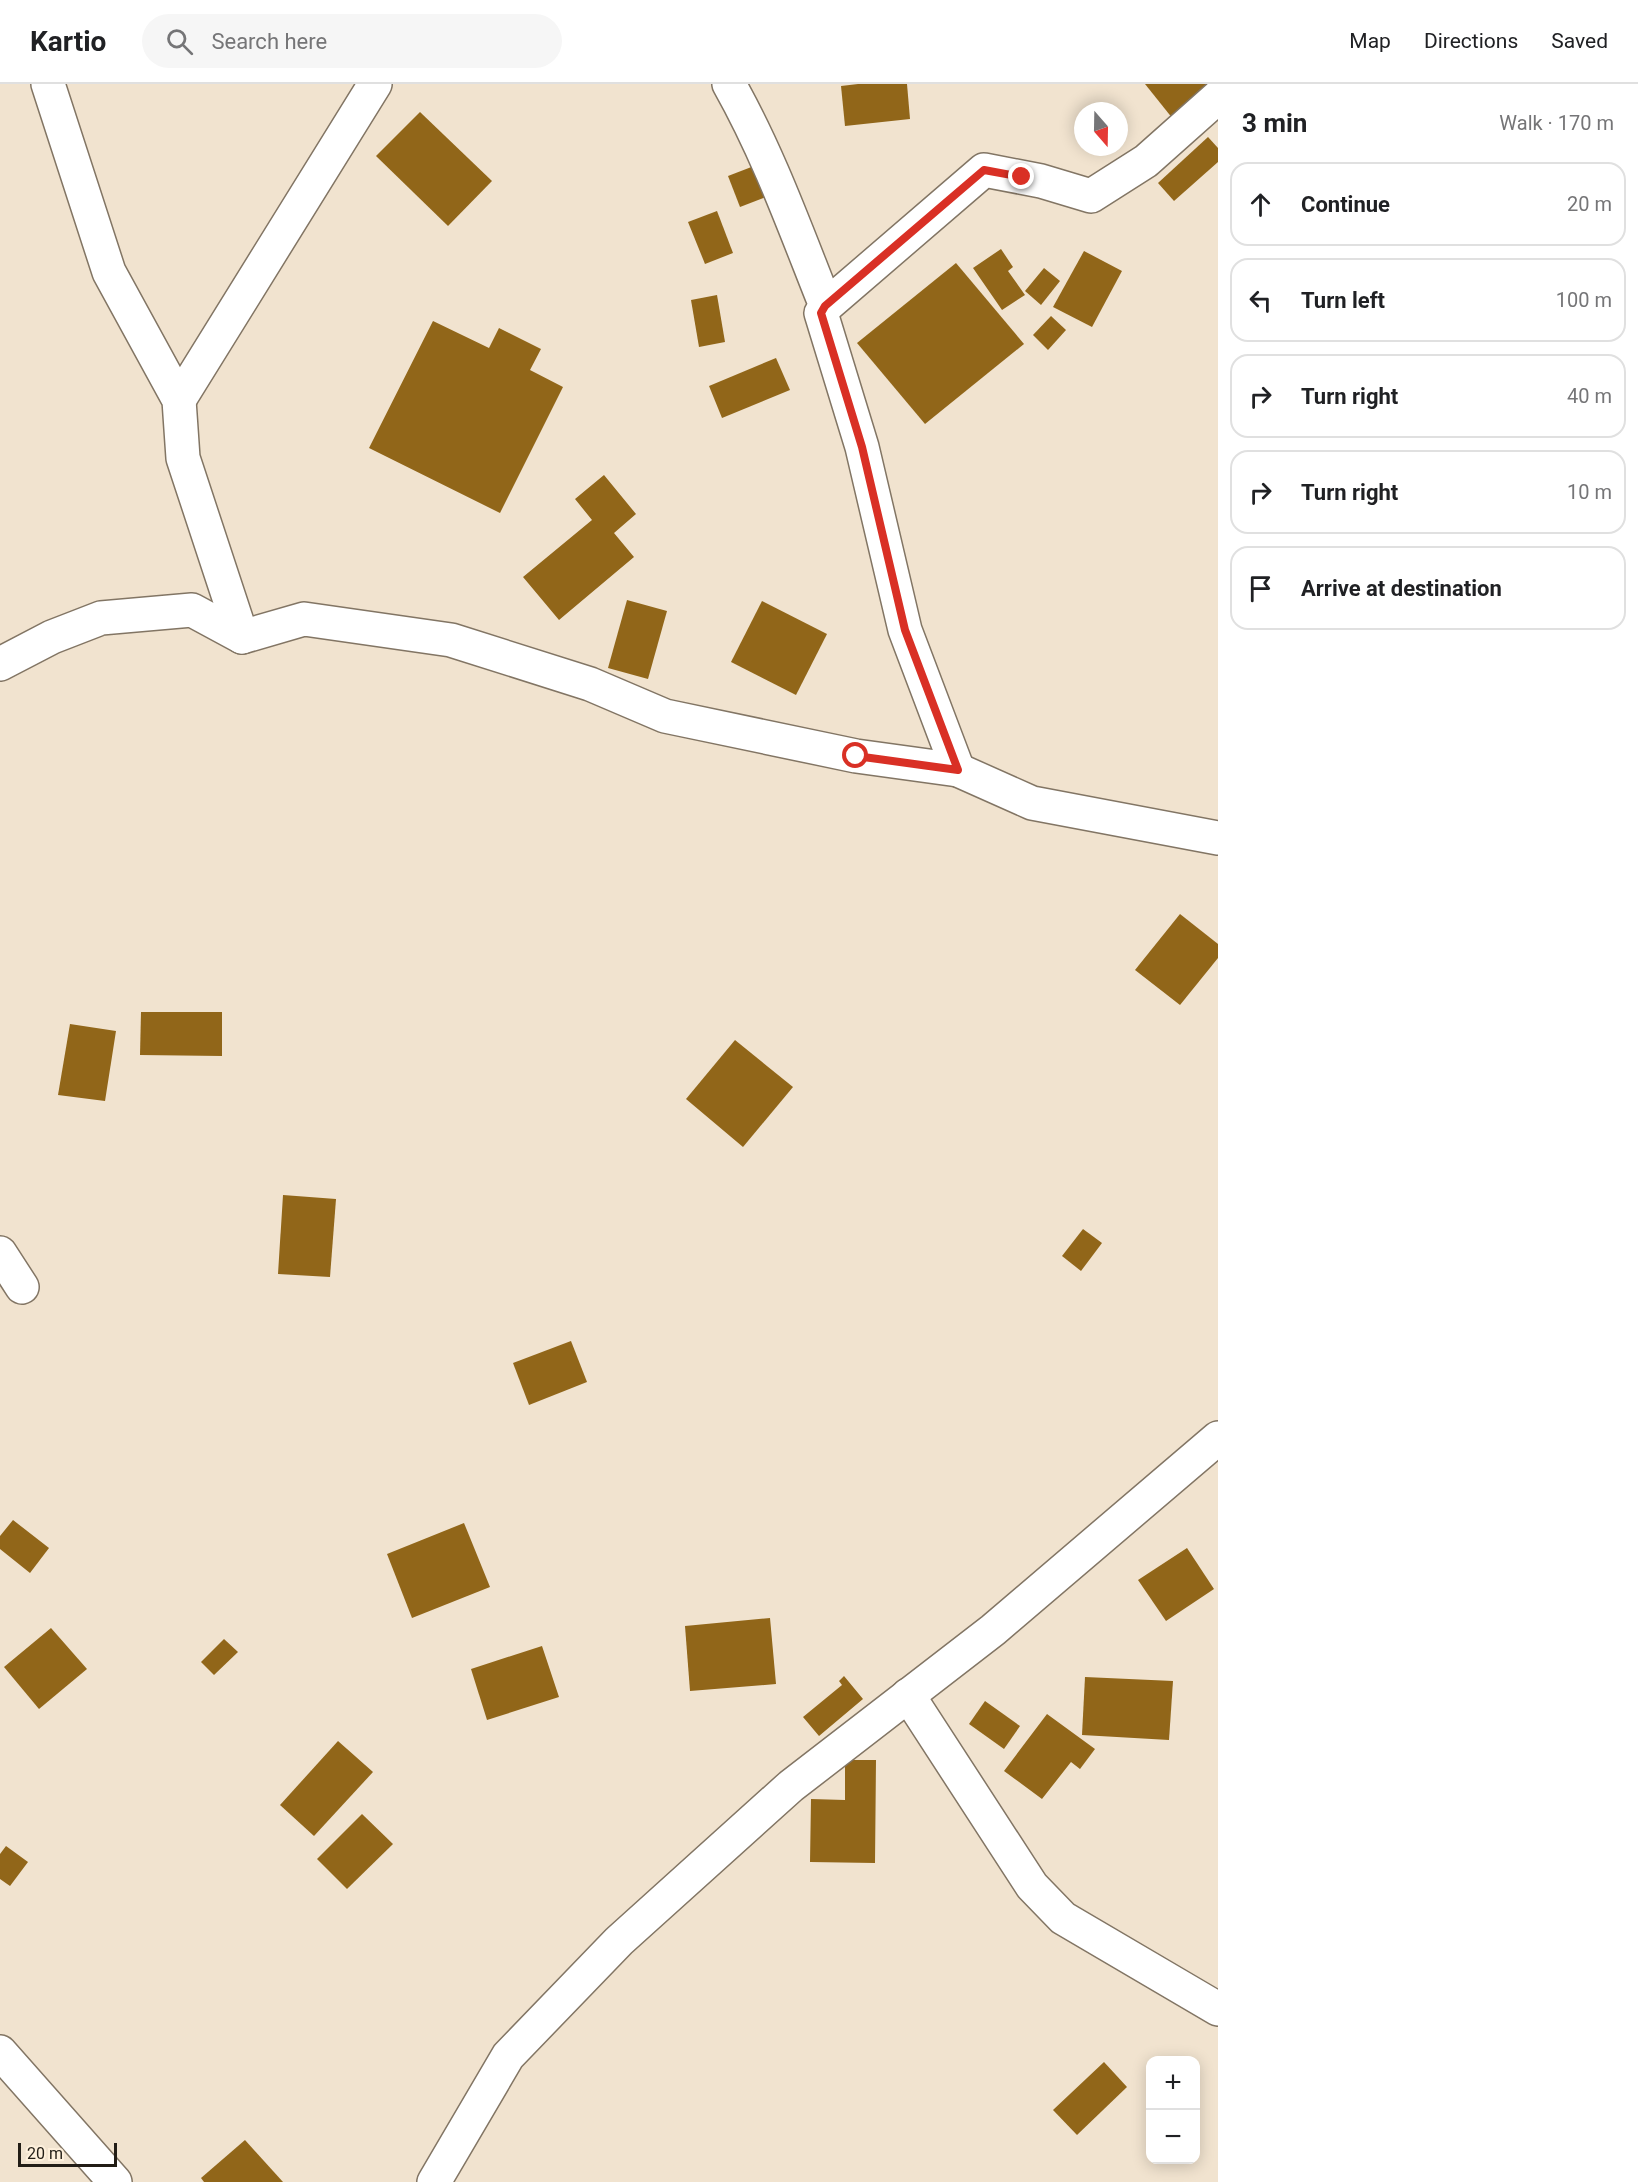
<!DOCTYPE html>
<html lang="en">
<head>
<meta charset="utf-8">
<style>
	:root { --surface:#fff; --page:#f6f6f6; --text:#202124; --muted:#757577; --line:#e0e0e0 }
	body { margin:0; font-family:Roboto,sans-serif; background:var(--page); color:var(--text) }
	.controls { position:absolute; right:18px; bottom:18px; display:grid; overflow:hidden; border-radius:12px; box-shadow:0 3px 15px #0003 }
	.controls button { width:54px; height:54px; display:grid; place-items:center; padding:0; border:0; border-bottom:2px solid var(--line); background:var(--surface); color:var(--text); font:30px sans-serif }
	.compass { position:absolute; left:1074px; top:18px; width:54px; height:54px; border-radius:50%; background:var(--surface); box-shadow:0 3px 15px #0003; rotate:160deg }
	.scale { position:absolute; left:18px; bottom:15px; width:99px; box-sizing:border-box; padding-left:6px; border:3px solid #221d16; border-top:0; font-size:16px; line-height:21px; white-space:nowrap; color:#221d16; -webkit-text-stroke:4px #fef0dc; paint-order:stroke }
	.stop { position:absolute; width:18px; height:18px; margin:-14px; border:4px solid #d93025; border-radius:50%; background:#fff }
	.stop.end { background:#d93025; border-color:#fff; box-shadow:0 2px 6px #0008 }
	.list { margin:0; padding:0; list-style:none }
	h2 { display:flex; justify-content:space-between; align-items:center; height:78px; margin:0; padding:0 24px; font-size:26px }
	h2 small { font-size:20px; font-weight:400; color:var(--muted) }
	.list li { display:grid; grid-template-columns:39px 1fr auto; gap:18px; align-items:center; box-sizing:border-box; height:84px; margin:0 12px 12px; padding:0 12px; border:2px solid var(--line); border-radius:18px }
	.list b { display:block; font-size:22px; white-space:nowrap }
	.list em { font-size:20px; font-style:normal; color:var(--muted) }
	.icon { flex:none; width:33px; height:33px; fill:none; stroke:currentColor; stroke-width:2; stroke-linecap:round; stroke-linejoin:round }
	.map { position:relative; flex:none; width:1218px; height:2098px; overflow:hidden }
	header { display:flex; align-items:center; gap:36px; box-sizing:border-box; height:84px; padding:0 30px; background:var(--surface); border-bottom:2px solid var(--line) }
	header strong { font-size:28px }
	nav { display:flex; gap:33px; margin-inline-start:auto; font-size:21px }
	.search { width:420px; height:54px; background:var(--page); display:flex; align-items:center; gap:15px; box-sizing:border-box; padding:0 21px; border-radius:33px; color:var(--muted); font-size:22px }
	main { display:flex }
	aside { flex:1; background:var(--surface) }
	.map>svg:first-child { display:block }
	.building { fill:#916619 }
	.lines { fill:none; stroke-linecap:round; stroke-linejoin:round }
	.street-casing { stroke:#827564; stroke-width:36 }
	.street { stroke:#fff; stroke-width:33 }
	.route { stroke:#d93025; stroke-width:8 }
</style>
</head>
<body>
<header>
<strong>Kartio</strong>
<div class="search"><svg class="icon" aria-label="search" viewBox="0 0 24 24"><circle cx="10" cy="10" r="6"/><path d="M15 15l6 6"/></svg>Search here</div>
<nav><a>Map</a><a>Directions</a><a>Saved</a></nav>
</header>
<main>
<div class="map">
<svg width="1218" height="2098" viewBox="0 0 1218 2098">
	<rect width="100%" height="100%" fill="#f1e3cf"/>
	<g class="building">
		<path d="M858,0H907L910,35L845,42L841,2Z"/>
		<path d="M1145,0H1218L1177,40Z"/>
		<path d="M420,28L492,97L448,142L376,72Z"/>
		<path d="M1208,53L1218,64V78L1174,117L1158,99Z"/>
		<path d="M754,82L766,113L740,123L728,92Z"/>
		<path d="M717,127L733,169L705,180L688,138Z"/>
		<path d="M1001,165L1013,183L1008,187L1025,211L1002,226L973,184Z"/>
		<path d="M1084,167L1122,187L1092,243L1053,223Z"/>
		<path d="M956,179L1024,260L925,340L857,259Z"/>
		<path d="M1044,184L1060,197L1041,221L1025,207Z"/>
		<path d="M717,211L725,258L699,263L691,216Z"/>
		<path d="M1051,232L1066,246L1048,266L1033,251Z"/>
		<path d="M433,237L489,264L499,244L541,265L530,286L563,303L500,429L369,364Z"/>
		<path d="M776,274L790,306L722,334L709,302Z"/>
		<path d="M604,391L636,430L614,449L634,473L559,536L523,493L592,436L575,415Z"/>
		<path d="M627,516L667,527L648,595L608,584Z"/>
		<path d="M762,517L827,550L796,611L731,578Z"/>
		<path d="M1180,830L1218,860V874L1180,921L1135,886Z"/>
		<path d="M141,928H222V972L140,971Z"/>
		<path d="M70,940L116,947L105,1017L58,1011Z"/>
		<path d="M735,956L793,1003L743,1063L686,1015Z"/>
		<path d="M283,1111L336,1115L330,1193L278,1190Z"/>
		<path d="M1083,1145L1102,1159L1081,1187L1062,1172Z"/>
		<path d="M571,1257L587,1298L529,1321L513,1279Z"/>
		<path d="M13,1436L49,1464L30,1489L0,1465V1452Z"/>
		<path d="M464,1439L490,1503L412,1534L387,1470Z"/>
		<path d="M1187,1464L1214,1505L1166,1537L1138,1496Z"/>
		<path d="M770,1534L776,1600L690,1607L685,1542Z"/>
		<path d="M51,1544L87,1585L39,1625L4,1583Z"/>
		<path d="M224,1555L238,1568L214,1591L201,1578Z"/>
		<path d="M542,1562L559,1613L487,1636L471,1585Z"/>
		<path d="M844,1592L863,1615L819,1652L803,1633L842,1601L839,1597Z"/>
		<path d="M1085,1593L1173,1597L1169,1656L1082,1651Z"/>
		<path d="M985,1617L1020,1642L1004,1665L969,1640Z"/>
		<path d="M1047,1630L1095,1665L1080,1685L1071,1678L1042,1715L1004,1687Z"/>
		<path d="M338,1657L373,1688L314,1752L280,1721Z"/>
		<path d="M845,1676H876L875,1779L810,1778L811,1715L845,1716Z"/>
		<path d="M362,1730L393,1760L347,1805L317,1775Z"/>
		<path d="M6,1762L28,1778L10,1802L0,1795V1770Z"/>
		<path d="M1104,1978L1127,2003L1077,2051L1053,2026Z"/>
		<path d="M245,2056L283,2098H204L201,2094Z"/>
	</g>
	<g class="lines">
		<g class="street-casing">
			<g id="street">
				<path d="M48,0L109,188L179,316L183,374L242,553"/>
				<path d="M729,0C769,71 796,147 826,222L821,229L862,363L905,546L958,686"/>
				<path d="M826,222L984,86L1041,97L1091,112L1146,77L1218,13"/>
				<path d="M179,316L375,0"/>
				<path d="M0,580L52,553L101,534L192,526L242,553L304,535L451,556L590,600L665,632L856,672L958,686L1032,719L1218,754"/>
				<path d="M0,1169L22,1203"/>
				<path d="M908,1611L1032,1802L1063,1834L1218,1925"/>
				<path d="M0,1968L115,2098"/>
				<path d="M434,2098L508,1972L619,1857L791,1702L993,1546L1218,1354"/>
			</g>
		</g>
		<use href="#street" class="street"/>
	</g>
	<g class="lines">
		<path class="route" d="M856,672L958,686L905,546L862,363L821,229L825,222L984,86L1022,93"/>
	</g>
</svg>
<div class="controls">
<button>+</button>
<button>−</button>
</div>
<svg class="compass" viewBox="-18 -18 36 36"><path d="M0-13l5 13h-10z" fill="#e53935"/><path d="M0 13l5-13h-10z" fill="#757577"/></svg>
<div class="scale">20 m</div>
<div class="stop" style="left:856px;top:672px"></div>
<div class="stop end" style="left:1022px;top:93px"></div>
</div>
<aside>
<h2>3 min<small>Walk · 170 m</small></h2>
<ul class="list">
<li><svg class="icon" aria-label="ahead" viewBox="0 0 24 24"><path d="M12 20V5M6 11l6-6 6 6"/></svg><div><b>Continue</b></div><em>20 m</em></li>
<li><svg class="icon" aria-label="left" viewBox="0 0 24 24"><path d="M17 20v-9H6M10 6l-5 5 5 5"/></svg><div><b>Turn left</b></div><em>100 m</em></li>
<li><svg class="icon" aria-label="right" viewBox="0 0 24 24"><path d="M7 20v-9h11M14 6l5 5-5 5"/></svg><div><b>Turn right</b></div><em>40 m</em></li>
<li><svg class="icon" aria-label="right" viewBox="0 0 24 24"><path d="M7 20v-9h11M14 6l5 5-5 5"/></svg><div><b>Turn right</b></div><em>10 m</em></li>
<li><svg class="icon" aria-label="arrive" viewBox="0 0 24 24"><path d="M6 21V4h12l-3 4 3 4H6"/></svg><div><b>Arrive at destination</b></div></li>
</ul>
</aside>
</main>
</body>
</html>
